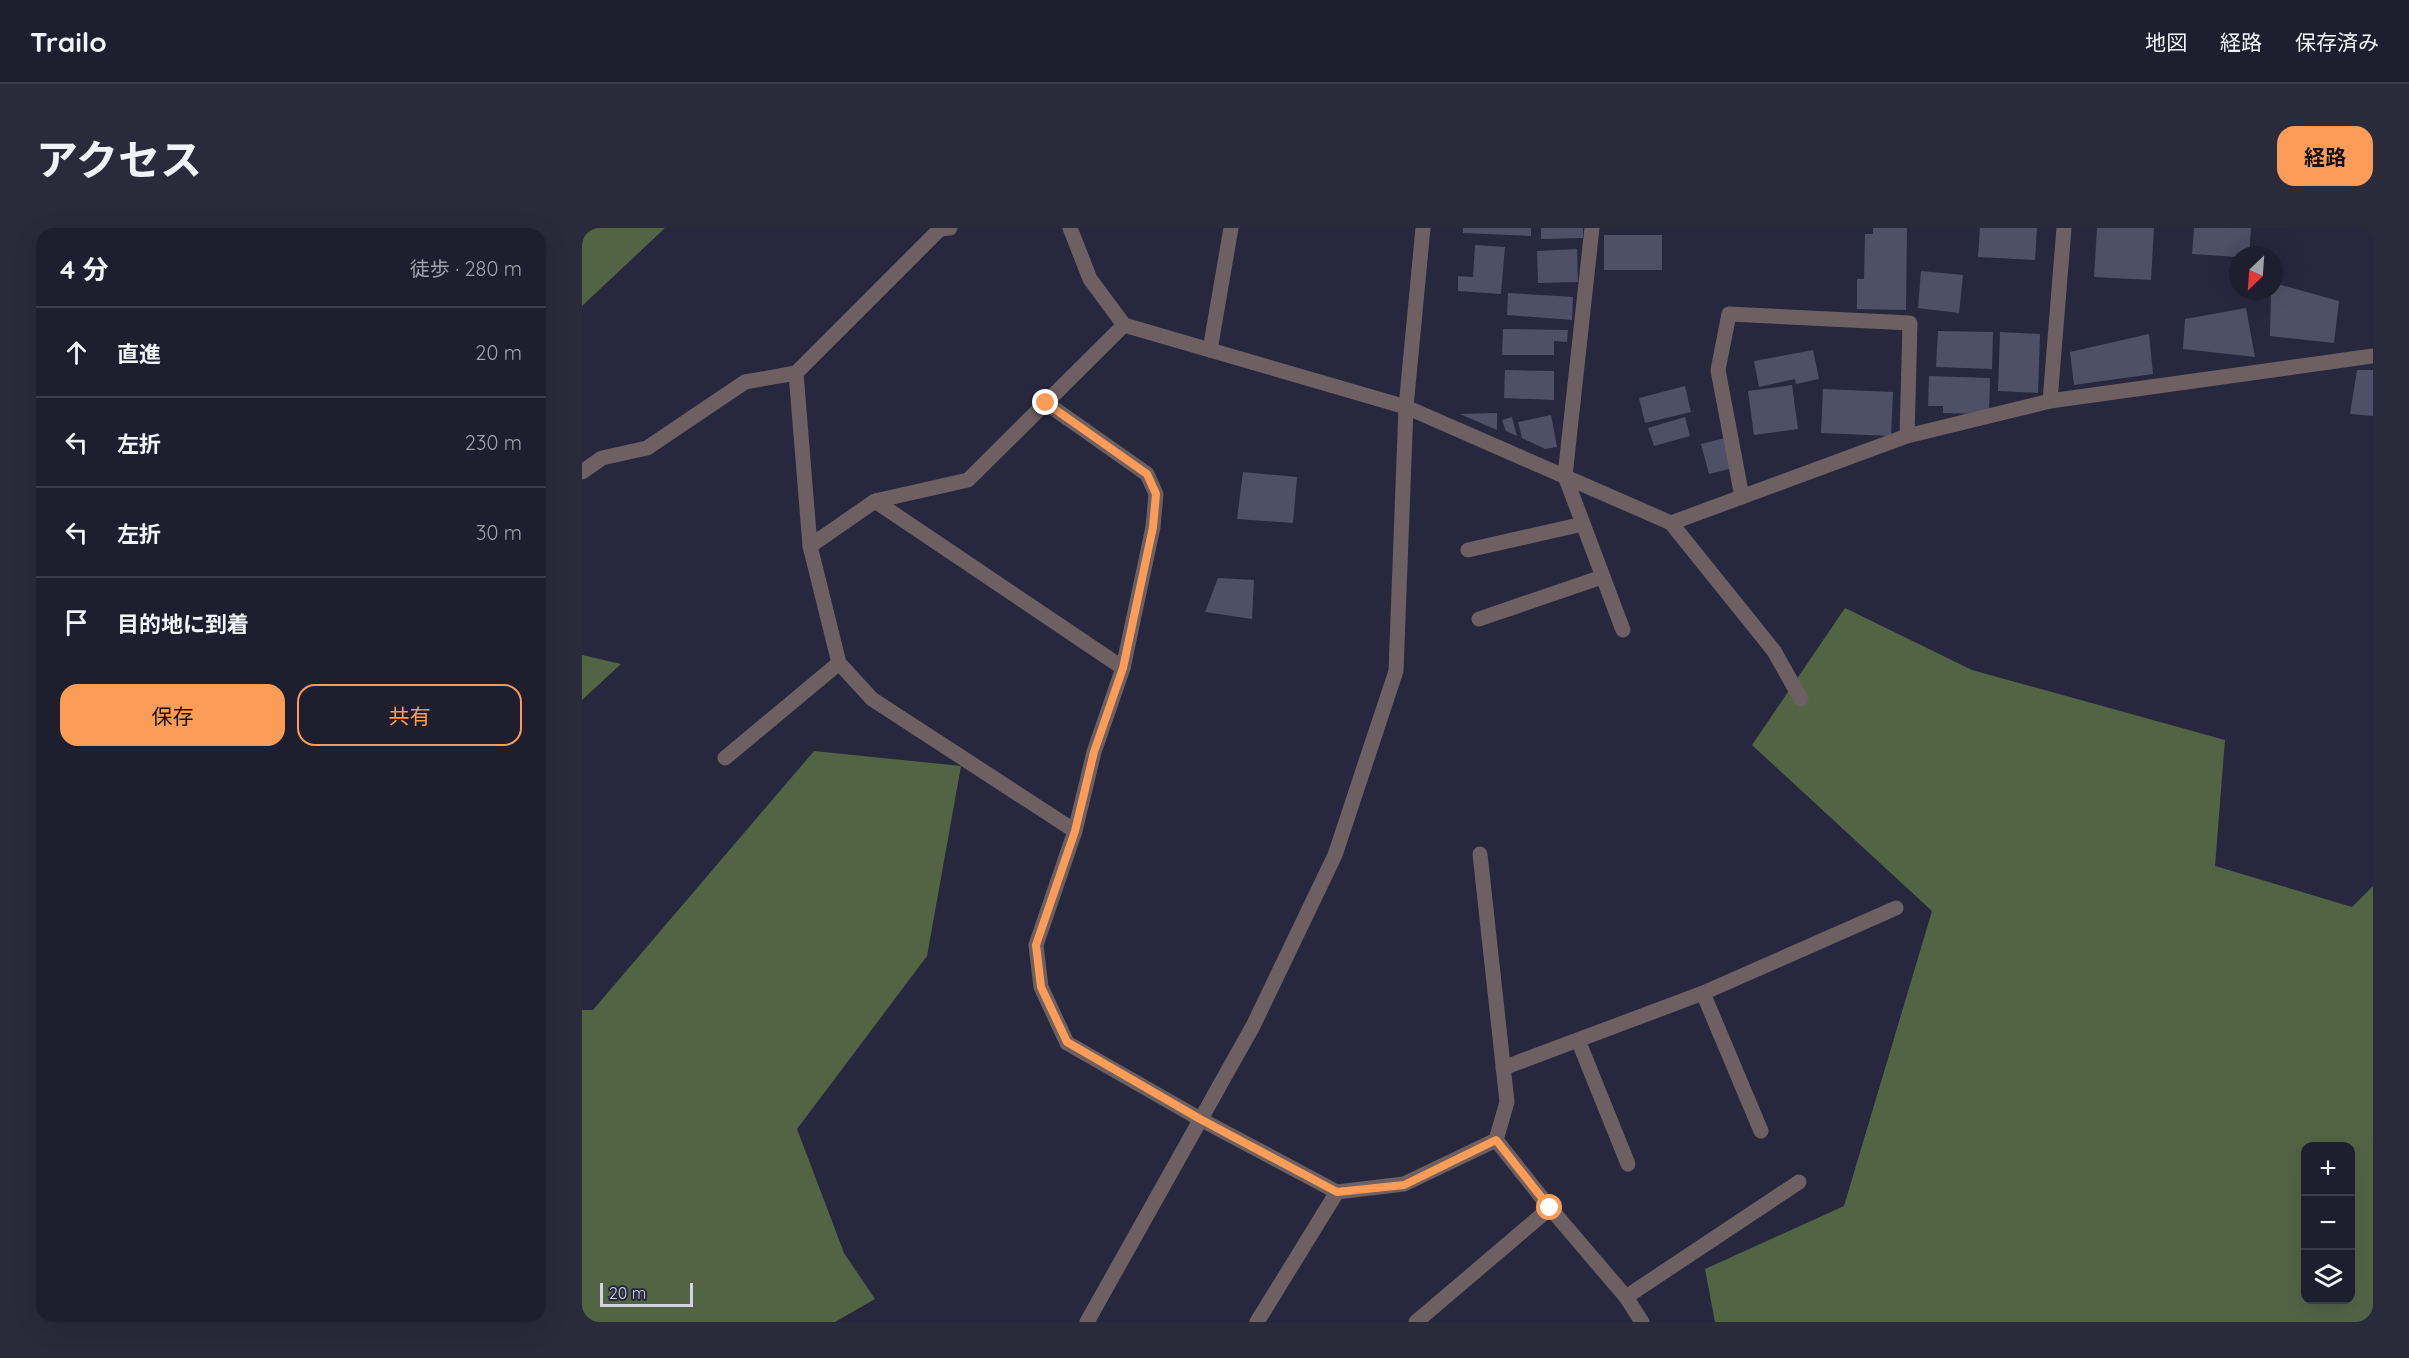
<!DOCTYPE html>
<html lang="ja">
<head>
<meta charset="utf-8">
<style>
	:root { --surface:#1d1e2e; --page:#2a2b3a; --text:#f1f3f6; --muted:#a0a2aa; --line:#3b3c4a; --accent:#fd9c56 }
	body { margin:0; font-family:Quicksand,"Noto Sans JP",sans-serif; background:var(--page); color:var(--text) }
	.controls { position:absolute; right:18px; bottom:18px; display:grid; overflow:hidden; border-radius:12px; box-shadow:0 6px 24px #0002 }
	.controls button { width:54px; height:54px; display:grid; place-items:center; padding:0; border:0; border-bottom:2px solid var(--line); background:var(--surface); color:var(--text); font:30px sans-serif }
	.compass { position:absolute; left:1647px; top:18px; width:54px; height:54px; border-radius:50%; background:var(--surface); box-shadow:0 6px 24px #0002; rotate:205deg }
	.scale { position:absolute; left:18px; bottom:15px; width:93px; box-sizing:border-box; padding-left:6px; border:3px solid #d1d3e1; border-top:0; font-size:16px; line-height:21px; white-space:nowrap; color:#d1d3e1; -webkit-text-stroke:4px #27283d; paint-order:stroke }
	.stop { position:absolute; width:18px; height:18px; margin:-14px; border:4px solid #fd9c56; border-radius:50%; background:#fff }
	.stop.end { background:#fd9c56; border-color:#fff; box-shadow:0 2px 6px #0008 }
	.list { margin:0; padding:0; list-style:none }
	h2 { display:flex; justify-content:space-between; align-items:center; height:78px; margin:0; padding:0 24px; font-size:26px }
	h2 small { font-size:20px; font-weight:400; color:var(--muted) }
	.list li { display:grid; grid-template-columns:39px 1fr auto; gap:18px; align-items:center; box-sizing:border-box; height:90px; padding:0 24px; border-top:2px solid var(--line) }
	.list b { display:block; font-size:22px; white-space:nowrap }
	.list em { font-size:20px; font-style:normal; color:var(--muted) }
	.actions { display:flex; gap:12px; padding:18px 24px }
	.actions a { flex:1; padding:14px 0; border:2px solid var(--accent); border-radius:18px; text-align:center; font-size:21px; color:var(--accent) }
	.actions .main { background:var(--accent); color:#111 }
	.icon { flex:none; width:33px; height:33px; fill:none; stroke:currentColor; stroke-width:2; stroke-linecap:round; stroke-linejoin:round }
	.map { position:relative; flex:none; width:1791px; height:1094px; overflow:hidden; border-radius:18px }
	header { display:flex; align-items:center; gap:36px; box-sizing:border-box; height:84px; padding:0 30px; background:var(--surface); border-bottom:2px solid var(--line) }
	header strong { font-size:28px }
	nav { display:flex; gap:33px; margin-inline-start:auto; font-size:21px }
	.intro { display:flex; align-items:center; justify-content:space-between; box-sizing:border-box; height:144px; padding:0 36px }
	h1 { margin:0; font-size:42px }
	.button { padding:15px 27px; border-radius:18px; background:var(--accent); color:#111; font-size:21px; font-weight:700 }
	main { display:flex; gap:36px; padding:0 36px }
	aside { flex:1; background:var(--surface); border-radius:18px; box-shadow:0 6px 24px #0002 }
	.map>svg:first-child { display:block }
	.forest { fill:#536445; fill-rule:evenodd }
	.building { fill:#4e5067 }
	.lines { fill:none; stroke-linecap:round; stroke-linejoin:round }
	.minor { stroke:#6d6062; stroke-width:15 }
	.route { stroke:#fd9c56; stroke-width:8 }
</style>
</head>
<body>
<header>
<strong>Trailo</strong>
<nav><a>地図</a><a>経路</a><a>保存済み</a></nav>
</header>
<div class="intro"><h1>アクセス</h1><a class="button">経路</a></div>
<main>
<aside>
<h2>4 分<small>徒歩 · 280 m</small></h2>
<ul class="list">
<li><svg class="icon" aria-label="ahead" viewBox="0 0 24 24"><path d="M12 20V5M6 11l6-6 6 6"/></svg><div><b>直進</b></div><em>20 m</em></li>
<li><svg class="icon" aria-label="left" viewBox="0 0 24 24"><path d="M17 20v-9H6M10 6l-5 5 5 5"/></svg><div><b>左折</b></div><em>230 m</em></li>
<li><svg class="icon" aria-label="left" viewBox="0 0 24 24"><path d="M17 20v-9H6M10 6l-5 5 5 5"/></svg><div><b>左折</b></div><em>30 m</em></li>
<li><svg class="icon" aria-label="arrive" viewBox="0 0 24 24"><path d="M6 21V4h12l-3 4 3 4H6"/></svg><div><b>目的地に到着</b></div></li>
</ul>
<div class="actions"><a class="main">保存</a><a>共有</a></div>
</aside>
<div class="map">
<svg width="1791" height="1094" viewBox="0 0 1791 1094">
	<rect width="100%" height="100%" fill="#27283d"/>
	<g class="forest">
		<path d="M0,0H83L0,78Z"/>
		<path d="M1263,380L1390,442L1643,512L1633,638L1770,679L1791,658V1094H1133L1123,1041L1262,978L1350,683L1170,517ZM1724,918H1768V1072H1724Z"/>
		<path d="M0,427L39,436L0,472Z"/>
		<path d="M232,523L379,538L345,728L215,901L262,1025L293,1071L253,1094H0V782H11Z"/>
	</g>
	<g class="building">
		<path d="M881,0H949V8L881,5Z"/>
		<path d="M959,0H1001V10L959,11Z"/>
		<path d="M1291,0H1325L1324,82L1275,81V51H1282L1283,6H1291Z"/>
		<path d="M1398,0H1455L1453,32L1396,29Z"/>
		<path d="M1515,0H1572L1569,52L1512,49Z"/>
		<path d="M1612,0H1669L1667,27H1656V29L1610,26Z"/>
		<rect x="1022" y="7" width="58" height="35"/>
		<path d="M893,17L923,19L919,66L876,63V48L891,49Z"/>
		<path d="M995,21L996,54L956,55L955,23Z"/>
		<path d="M1339,43L1381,47L1377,85L1336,80Z"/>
		<path d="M1692,55L1757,73L1752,115L1688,108L1689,63H1692Z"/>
		<path d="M926,65L991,69L990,92L925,87Z"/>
		<path d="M1664,80L1673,129L1601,121L1603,91Z"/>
		<path d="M921,101L986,102L985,114L972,113V127H920Z"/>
		<path d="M1356,103L1411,104L1410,141L1354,139Z"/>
		<path d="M1418,104L1458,106L1456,165L1416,163Z"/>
		<path d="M1567,106L1571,146L1492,157L1488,124Z"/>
		<path d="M1231,122L1237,151L1214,156L1213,151L1177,159L1172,133Z"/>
		<path d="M923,142L972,143V172L922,170Z"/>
		<path d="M1775,142H1791V188L1768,186Z"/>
		<path d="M1347,148L1408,150L1407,186L1361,185V178H1346Z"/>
		<path d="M1210,157L1216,201L1172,207L1166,163Z"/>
		<path d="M1103,158L1109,184L1063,195L1057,170Z"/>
		<path d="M1241,161L1311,164L1309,208L1239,205Z"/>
		<path d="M915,185V202L878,186Z"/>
		<path d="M969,187L975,219L963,221L940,210L936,194Z"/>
		<path d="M930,189L935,208L924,203L920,192Z"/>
		<path d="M1103,189L1108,208L1072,218L1066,200Z"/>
		<path d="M1143,210L1151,240L1127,246L1119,216Z"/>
		<path d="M661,244L715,249L711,295L655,291Z"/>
		<path d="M636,350L672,352L670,391L623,384Z"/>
	</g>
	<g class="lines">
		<g class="minor">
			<path d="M368,0L358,1L214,145L228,318L257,435L290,471L493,603"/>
			<path d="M488,0L508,51L542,97L824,179L1089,295L1325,208L1468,173L1791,128"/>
			<path d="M1010,0L983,248L1041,402"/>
			<path d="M628,122L649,0"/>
			<path d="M1468,173L1482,0"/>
			<path d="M464,175L565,246L574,266L571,299L541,440L512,524L493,603L454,717L459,759L485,815L618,891L755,964L822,956L914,912"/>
			<path d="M0,244L20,230L65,220L163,154L214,145"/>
			<path d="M1160,269L1136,142L1147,86L1328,95L1325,208"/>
			<path d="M293,273L541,440"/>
			<path d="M1089,295L1192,423L1219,471"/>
			<path d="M228,318L293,273L386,252L542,97"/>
			<path d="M886,322L1001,296"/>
			<path d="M897,391L1020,349"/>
			<path d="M143,530L257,435"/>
			<path d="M898,626L925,874L914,912L968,980L1044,1069L1060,1094"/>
			<path d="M1121,765L1179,903"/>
			<path d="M996,812L1046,936"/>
			<path d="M921,840L1121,765L1314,680"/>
			<path d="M1044,1069L1217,954"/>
			<path d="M505,1094L671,798L753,627L814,443L824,179L841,0"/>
			<path d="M675,1094L755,964"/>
			<path d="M834,1094L968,980"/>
		</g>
	</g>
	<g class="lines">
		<path class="route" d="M464,175L565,246L574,266L571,299L541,440L512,524L493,603L454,717L459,759L485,814L618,891L755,964L822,957L914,912L968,980"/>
	</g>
</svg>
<div class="controls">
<button>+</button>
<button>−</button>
<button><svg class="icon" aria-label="layers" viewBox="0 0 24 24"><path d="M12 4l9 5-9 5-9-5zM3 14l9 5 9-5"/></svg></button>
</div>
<svg class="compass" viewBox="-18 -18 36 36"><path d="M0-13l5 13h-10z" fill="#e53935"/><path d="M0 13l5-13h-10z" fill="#a0a2aa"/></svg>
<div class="scale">20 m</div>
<div class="stop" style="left:968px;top:980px"></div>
<div class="stop end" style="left:464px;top:175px"></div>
</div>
</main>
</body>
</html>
